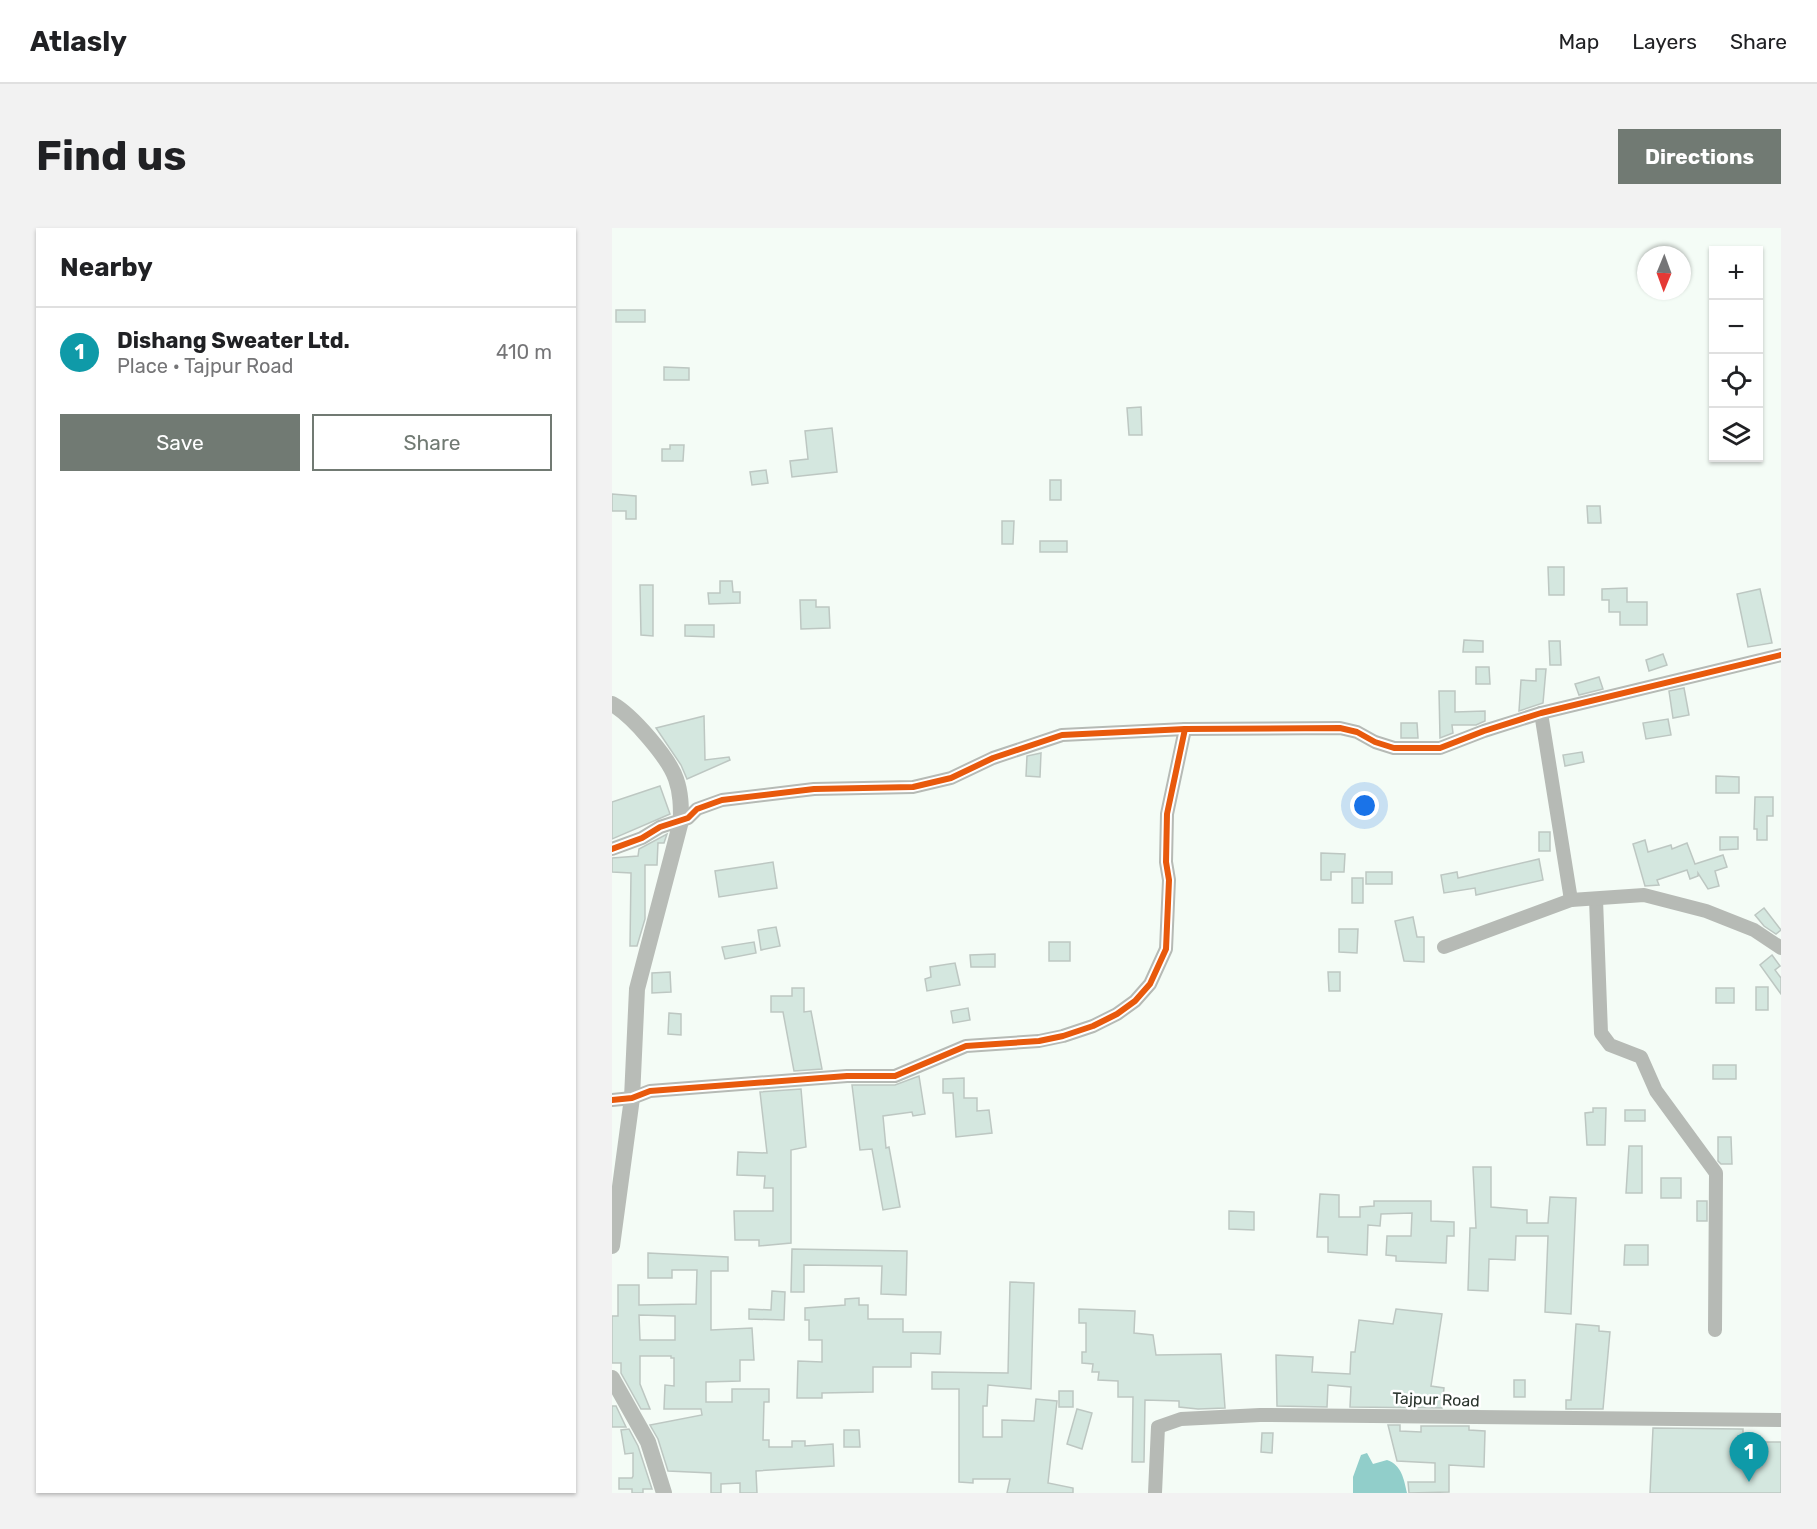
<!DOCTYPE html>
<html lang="en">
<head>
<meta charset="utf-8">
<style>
	:root { --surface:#fff; --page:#f2f2f2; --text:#202124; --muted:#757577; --line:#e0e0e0; --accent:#717a73 }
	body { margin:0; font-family:Rubik,sans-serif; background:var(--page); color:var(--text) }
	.controls { position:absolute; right:18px; top:18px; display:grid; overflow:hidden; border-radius:0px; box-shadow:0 2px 4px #0004 }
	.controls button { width:54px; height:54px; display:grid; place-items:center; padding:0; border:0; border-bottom:2px solid var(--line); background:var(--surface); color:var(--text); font:30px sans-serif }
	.compass { position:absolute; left:1025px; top:18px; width:54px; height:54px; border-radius:50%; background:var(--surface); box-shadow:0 2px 4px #0004; rotate:181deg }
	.you { position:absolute; left:753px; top:578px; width:21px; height:21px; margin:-15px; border:4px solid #fff; border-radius:50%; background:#1a73e8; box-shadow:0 0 0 9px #1a73e833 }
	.badge { display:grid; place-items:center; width:39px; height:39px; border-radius:50%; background:var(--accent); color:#fff; font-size:20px; font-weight:700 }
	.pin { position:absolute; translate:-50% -50px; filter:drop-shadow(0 2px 3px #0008) }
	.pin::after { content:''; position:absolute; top:32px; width:21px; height:18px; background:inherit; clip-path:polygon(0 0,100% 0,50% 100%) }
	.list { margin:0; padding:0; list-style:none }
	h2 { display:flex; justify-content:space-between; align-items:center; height:78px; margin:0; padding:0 24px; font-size:26px }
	h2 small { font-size:20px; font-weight:400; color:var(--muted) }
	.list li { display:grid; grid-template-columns:39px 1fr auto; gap:18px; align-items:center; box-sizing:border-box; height:90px; padding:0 24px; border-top:2px solid var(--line) }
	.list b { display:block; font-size:22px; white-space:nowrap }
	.list p { margin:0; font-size:20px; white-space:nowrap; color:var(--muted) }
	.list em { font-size:20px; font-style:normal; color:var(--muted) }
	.actions { display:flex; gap:12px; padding:18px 24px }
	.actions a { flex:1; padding:14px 0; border:2px solid var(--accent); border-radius:0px; text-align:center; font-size:21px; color:var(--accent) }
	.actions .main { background:var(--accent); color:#fff }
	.icon { flex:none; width:33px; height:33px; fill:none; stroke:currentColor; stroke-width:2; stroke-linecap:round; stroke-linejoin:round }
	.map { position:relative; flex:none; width:1169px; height:1265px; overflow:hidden; border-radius:0px }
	header { display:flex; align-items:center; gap:36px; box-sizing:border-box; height:84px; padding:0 30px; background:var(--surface); border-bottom:2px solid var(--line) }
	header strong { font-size:28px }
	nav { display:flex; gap:33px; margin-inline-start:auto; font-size:21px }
	.intro { display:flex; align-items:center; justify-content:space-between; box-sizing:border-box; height:144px; padding:0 36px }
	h1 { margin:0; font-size:42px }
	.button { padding:15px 27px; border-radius:0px; background:var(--accent); color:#fff; font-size:21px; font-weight:700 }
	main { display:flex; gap:36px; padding:0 36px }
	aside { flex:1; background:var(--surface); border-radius:0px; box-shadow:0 2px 4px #0004 }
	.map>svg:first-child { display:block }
	.water { fill:#91ceca }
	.building { fill:#d4e7df; stroke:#bdc7c2; stroke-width:1.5; fill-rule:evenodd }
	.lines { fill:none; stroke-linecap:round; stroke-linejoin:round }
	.minor { stroke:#b6bab5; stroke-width:14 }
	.major { stroke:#b8bcb7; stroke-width:16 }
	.cycleway-casing { stroke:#fff; stroke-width:10 }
	.cycleway { stroke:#e8590c; stroke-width:6 }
	.labels { text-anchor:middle; stroke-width:5; stroke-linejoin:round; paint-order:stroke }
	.street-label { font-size:16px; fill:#2a342d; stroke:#fff }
</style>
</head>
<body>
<header>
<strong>Atlasly</strong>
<nav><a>Map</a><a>Layers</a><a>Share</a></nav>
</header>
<div class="intro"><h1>Find us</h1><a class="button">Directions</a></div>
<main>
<aside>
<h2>Nearby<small></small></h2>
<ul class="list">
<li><span class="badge" style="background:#0f9aa8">1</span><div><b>Dishang Sweater Ltd.</b><p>Place · Tajpur Road</p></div><em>410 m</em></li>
</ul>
<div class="actions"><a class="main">Save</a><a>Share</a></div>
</aside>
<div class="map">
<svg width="1169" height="1265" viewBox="0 0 1169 1265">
	<rect width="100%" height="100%" fill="#f4fcf6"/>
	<path class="water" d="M755,1225L761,1236L775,1232C790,1237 792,1252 795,1265H741V1249L749,1227Z"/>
	<g class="building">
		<rect x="4" y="82" width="29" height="12"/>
		<path d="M52,139L77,140V152H52Z"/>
		<path d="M529,179L530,207H517L515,180Z"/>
		<path d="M220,200L225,244L180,249L178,233L196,231L193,203Z"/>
		<path d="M58,217H72L71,233H50V221H58Z"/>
		<path d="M154,242L156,255L140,257L138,244Z"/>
		<rect x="438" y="252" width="11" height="20"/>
		<path d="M0,266L24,268V291H14V283H0Z"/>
		<path d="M975,278H988L989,295H976Z"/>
		<path d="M390,293H402L401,316H390Z"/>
		<rect x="428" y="313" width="27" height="11"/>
		<path d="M936,339H952V367H937Z"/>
		<path d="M108,353H120L121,364H128V375L97,376L96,365H108Z"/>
		<path d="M28,357H41V408L29,407Z"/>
		<path d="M1015,360V374H1035V397H1008V384H997V372H990V361Z"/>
		<path d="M1148,361L1160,415L1136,419L1125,366Z"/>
		<path d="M188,372H204V379H217L218,400L189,401Z"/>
		<path d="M73,397H102V409L73,408Z"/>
		<path d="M852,412L871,413V424H851Z"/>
		<path d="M937,413H948L949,437H938Z"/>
		<path d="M1051,426L1055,437L1037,443L1034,432Z"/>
		<path d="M864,439H877L878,456H864Z"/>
		<path d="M924,441H934L931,475L907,483L909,452L924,453Z"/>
		<path d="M987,449L991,461L967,467L963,456Z"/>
		<path d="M1072,460L1077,487L1061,490L1057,463Z"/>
		<path d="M827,463H843V484L873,483V493L864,497H840L841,505L828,510Z"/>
		<path d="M92,488L93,532L117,529L118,532L75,551L69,537L44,500Z"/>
		<path d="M1056,491L1059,507L1034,511L1031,495Z"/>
		<path d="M789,495H805L806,510H789Z"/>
		<path d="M970,524L972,534L953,538L951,527Z"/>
		<path d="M429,525L428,549L414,548L415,528Z"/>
		<path d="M1104,548L1127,549V565H1104Z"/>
		<path d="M48,558L58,586L0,611V574Z"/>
		<path d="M1143,569H1161V588H1155V612H1145V601H1142Z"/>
		<rect x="927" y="604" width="11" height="19"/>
		<path d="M55,606L52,615H46L45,637H33V691L25,718H18L19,645L0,644V630L26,628L27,621Z"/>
		<path d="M1108,609H1126V621L1108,622Z"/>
		<path d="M1033,612L1036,624L1059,617L1060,621L1075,615L1083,636L1111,627L1115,639L1103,643L1107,658L1096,661L1086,645V648L1078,651L1075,642L1045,652L1047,657L1033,658L1021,616Z"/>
		<path d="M709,625L733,626L732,644H719V652H709Z"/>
		<path d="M927,631L931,652L864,667L863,660L832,665L829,647L845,644L846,650Z"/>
		<path d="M161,634L165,660L107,669L103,643Z"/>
		<rect x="754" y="644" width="26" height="12"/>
		<rect x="740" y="650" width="11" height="25"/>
		<path d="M1152,680L1169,702L1164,706L1152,698L1143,687Z"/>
		<path d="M801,689L805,709H812V734L792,733L783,693Z"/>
		<path d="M164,699L168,718L149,722L146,702Z"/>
		<path d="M727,701H746L745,725L727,724Z"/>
		<path d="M142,714L144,725L113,731L110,719Z"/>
		<rect x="437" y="714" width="21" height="19"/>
		<path d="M383,726V739H359L358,727Z"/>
		<path d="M1160,727L1168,738L1163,742L1169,750V766L1148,737Z"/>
		<path d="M343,735L348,757L315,763L313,751L319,749L318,739Z"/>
		<path d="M58,744L59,764L40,765V745Z"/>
		<path d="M716,744H728V763H717Z"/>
		<rect x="1144" y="759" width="12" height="23"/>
		<path d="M180,760H192V784L199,783L210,841L182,843L171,784H159V768H180Z"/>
		<rect x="1104" y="760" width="18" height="15"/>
		<path d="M356,780L358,792L341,795L339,783Z"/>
		<path d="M57,785L69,786V807L56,806Z"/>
		<rect x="1101" y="837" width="23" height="14"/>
		<path d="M307,848L313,886L301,888L300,884L271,888L274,920L277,919L288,979L271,982L260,921L248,922L240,857H283Z"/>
		<path d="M352,850V870H365V883L377,882L380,905L344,909L341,865H331V851Z"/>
		<path d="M189,861L194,919L179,922V1015L147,1018V1012H123L122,983H161V960H152L153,948L125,947L126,924L155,925L148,864Z"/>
		<path d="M981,880H994L993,917H975L973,885L981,884Z"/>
		<rect x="1013" y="882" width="20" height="11"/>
		<path d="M1106,909H1119L1120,936H1109L1106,933Z"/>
		<path d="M1017,918H1030V965H1014Z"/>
		<path d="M861,939H879V979L915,982V995H936L938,969L964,970L959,1086L933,1084L936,1008H904L903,1032L877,1031L876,1063L856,1062L858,1000H864Z"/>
		<rect x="1049" y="950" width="20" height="20"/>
		<path d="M708,966L727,967V989H748V979L762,978V973H819V993L842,994V1008H835L834,1035L784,1033V1028L774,1027L775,1008H799L800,985L769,986L768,998L756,997L755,1027L716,1024V1009H705Z"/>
		<rect x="1085" y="973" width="10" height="20"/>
		<path d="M617,983L642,984V1002L617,1001Z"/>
		<path d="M1013,1017H1036V1037H1012Z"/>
		<path d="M180,1021L295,1023L294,1067L269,1066L270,1038L192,1037V1064H179Z"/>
		<path d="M36,1025L116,1029V1043H99V1102L140,1100L142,1132H128V1153L94,1154V1174H120V1161H157V1174H152L151,1212H157V1219H180V1213H193V1218L221,1216L222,1238L144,1243L145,1265H128V1255L109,1256V1265H99V1245L56,1243L46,1211L38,1197L90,1187L89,1181H52L53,1157L62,1158V1130H59V1128H28V1156L38,1181H29L9,1145V1135H0V1088H6V1057H27V1077L84,1076L85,1042H60V1050H36ZM27,1087L63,1088V1112H28Z"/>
		<path d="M398,1054L422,1055L419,1161L376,1157L375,1178H371V1209H390V1192L422,1193L424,1171L445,1173L436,1255L461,1260V1265H395L398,1251H361V1255L347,1254V1161H320V1144L396,1145Z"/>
		<path d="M160,1063L173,1064L172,1092L137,1091V1081L159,1082Z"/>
		<path d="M247,1070V1077H256V1091H291V1104H329L328,1126L299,1125V1139H261V1164L210,1165V1170H185L186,1133L210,1134V1112H197V1092H193V1080L233,1077V1071Z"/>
		<path d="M467,1081L523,1083L522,1105L541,1107L544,1127L609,1126L613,1180L586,1181L567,1179V1173L533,1172L532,1234H520L521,1169H506V1153L486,1152L487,1144H480L481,1136L470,1135V1124H474V1095H467Z"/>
		<path d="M784,1081L830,1086L819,1158L832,1160L830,1180L738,1179L739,1159L716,1157L715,1179L665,1178L664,1127L701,1129L700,1144L738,1146L739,1124H743L747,1092L781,1096Z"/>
		<path d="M964,1096L987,1098V1103L998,1104L991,1181H954V1172H959Z"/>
		<rect x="902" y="1152" width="11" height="17"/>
		<rect x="447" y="1163" width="14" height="16"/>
		<path d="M0,1178H4L14,1199H0Z"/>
		<path d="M465,1181L480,1185L470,1221L455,1216Z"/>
		<path d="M776,1197H788V1203L809,1204V1198H857V1202L873,1203L872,1239L837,1237V1264L797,1265L796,1254H823V1235L785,1233Z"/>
		<path d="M1041,1200L1131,1201V1214H1169V1265H1038Z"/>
		<path d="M17,1201L26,1218L40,1261H31V1265H20V1261H7V1250H20L21,1248V1225L13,1226L9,1202Z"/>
		<path d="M232,1202H247L248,1219H232Z"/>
		<path d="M650,1205H661L660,1225L649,1224Z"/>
	</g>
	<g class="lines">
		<g class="minor">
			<path d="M929,485L959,672"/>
			<path d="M0,621L30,610L48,599L76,590L85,581L110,572L202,561L301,559L339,550L381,530L450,507L573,501L728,500L745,504L763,514L782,520H828L872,503L929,485L1169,427"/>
			<path d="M984,671L989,805L998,817L1029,829L1044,863L1104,945L1103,1102"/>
			<path d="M832,719L959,672L1032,667L1094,683L1142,702L1169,720"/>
			<path d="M0,872L20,870L38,863L235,848H283L354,818L427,813L451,808L481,798L505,786L523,773L538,756L554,721L557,652L554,634L555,586L573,501"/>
			<path d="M543,1265L546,1199L569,1191L648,1187L1169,1192"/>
		</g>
		<g class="major">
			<path d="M0,476C20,487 57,530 64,551C69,565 69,579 69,593L25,761L20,870L0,1018"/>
			<path d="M0,1150L36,1214L52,1265"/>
		</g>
		<g class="cycleway-casing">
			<g id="cycleway">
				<path d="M0,621L30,610L48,599L76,590L85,581L110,572L202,561L301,559L339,550L381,530L450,507L573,501L728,500L745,504L763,514L782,520H828L872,503L929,485L1169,427"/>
				<path d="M0,872L20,870L38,863L235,848H283L354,818L427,813L451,808L481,798L505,786L523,773L538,756L554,721L557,652L554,634L555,586L573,501"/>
			</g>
		</g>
		<use href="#cycleway" class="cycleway"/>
	</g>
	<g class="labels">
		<g class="street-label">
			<text transform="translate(824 1171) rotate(2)" y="6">Tajpur Road</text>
		</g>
	</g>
</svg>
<div class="controls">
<button>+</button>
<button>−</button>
<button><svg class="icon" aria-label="locate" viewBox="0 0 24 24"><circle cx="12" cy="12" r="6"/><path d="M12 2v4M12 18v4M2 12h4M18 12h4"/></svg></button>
<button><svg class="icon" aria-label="layers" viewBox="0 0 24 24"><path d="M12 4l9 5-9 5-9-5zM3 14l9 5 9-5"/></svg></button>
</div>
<svg class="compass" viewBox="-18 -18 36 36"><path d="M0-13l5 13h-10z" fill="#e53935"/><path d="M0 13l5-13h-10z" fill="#757577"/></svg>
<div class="you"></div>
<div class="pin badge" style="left:1137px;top:1254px;background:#0f9aa8">1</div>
</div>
</main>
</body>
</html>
